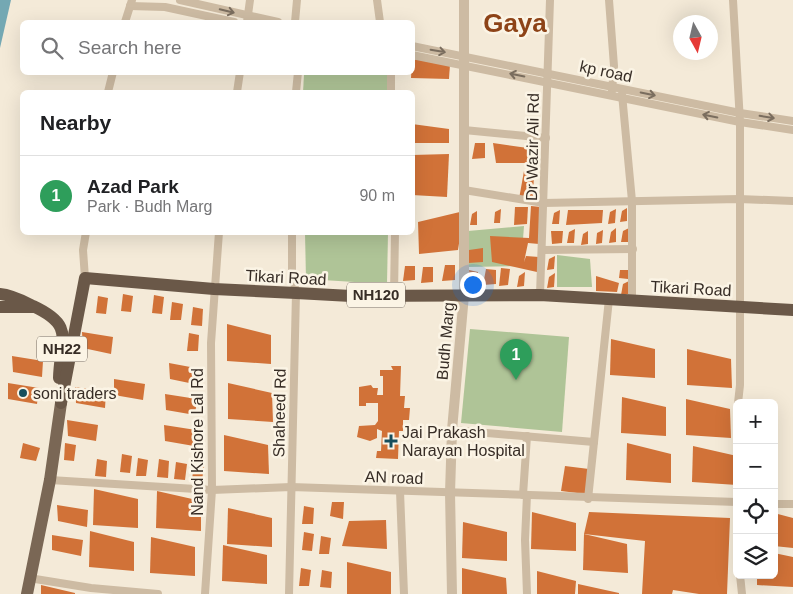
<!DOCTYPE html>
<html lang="en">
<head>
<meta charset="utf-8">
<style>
	:root { --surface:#fff; --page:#f6f6f6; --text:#202124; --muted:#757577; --line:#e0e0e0; --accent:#0b8043 }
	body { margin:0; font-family:Helvetica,sans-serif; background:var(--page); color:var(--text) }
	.controls { position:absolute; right:15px; bottom:15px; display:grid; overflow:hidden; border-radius:8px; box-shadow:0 5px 20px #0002 }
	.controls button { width:45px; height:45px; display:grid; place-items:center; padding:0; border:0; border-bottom:1px solid var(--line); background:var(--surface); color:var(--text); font:25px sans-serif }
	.compass { position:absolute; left:673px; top:15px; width:45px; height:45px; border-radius:50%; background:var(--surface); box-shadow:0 5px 20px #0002; rotate:172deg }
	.you { position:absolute; left:472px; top:284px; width:18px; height:18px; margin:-12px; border:4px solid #fff; border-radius:50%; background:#1a73e8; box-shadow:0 0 0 8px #1a73e833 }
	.badge { display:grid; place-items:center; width:32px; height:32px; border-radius:50%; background:var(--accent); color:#fff; font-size:16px; font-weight:700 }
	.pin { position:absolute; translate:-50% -41px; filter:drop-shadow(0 1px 2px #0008) }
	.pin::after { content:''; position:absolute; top:26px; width:18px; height:15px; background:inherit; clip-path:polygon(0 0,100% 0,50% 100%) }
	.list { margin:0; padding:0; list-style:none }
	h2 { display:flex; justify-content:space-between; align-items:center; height:65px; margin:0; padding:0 20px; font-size:21px }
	h2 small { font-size:16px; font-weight:400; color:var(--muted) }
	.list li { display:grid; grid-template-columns:32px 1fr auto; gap:15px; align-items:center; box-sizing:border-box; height:80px; padding:0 20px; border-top:1px solid var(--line) }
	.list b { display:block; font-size:19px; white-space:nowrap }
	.list p { margin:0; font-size:16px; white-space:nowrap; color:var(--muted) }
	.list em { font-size:16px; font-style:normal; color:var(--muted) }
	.icon { flex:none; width:28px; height:28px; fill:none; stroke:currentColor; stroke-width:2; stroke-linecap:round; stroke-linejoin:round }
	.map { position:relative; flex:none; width:793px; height:594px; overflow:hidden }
	.search { position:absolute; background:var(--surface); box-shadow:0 5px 20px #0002; left:20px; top:20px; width:395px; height:55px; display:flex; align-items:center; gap:12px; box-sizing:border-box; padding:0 18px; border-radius:8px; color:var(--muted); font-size:19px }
	.panel { position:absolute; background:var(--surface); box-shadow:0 5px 20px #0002; left:20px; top:90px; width:395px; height:145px; border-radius:8px }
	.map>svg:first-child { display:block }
	.green { fill:#afc497 }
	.water { fill:#74a8b3 }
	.building { fill:#d17238 }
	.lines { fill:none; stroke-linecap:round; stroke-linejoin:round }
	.minor { stroke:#cdbba3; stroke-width:8 }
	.tertiary { stroke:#cdbba3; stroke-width:10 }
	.primary { stroke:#7a6755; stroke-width:12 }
	.trunk { stroke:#6a5848; stroke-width:12 }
	.oneway { stroke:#7a6d5e }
	.poi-dot { fill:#174e5c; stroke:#fbf4e5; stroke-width:2 }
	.labels { text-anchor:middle; stroke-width:5; stroke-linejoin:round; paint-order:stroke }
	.shield { fill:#fbf4e5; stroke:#72695f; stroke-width:1 }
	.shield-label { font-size:15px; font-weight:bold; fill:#372d26 }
	.street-label { font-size:16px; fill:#372d26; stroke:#fbf4e5 }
	.poi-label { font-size:16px; fill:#372d26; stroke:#fbf4e5; text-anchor:start }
	.town-label { font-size:26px; font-weight:bold; fill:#8d4317; stroke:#fbf4e5 }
</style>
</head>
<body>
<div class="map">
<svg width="793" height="594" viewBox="0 0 793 594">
	<rect width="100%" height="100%" fill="#f4ead8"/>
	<g class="green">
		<path d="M304,75H391L390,92H303Z"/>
		<path d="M524,226L521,266L467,267L468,231Z"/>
		<path d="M305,233H388L387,284L306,279Z"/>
		<path d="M557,255L590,259L592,287H557Z"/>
		<path d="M470,329L569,337L562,432L461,423Z"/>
	</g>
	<path class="water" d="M0,0H11L0,48Z"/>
	<g class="building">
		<path d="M412,59L450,64L449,79L411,78Z"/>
		<path d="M412,124L449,129V143H412Z"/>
		<path d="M475,143H485V158L472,159Z"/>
		<path d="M493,143L535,149V163H496Z"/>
		<path d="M449,154L447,197L412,195V155Z"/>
		<path d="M524,171L534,172L533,201L519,199Z"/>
		<path d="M531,206L541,207L539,244L528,243L524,262L526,256L539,257L537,272L492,262L490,236L529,238Z"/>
		<path d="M515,207H528L527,224L514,225Z"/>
		<path d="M627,208V221L620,222L622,211Z"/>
		<path d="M501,209L500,223H494L495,212Z"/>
		<path d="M616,209L615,223L608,224L610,212Z"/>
		<path d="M560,210L559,224H552L554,213Z"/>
		<path d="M568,210H603L602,223L566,225Z"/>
		<path d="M464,211L458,250L419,254L418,222Z"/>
		<path d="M477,211V225H470L472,214Z"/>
		<path d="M616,228V242L609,243L611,232Z"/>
		<path d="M629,228L628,242H621L623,231Z"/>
		<path d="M575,229L574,243H567L569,232Z"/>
		<path d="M603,230L602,243L596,244L597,233Z"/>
		<path d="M551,231H563L562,243L552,244Z"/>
		<path d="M588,231V244L581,245L583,234Z"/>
		<path d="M483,248V262L468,263L469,250Z"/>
		<path d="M555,256L554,269L547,270L549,259Z"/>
		<path d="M445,265H455V280L442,281Z"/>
		<path d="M405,266H415V280L403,281Z"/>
		<path d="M423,267H433V282L421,283Z"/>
		<path d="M501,268L510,269L508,285L499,286Z"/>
		<path d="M486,269L496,270V284L483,285Z"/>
		<path d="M469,270L478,272L479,285L471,286Z"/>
		<path d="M620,270H629L628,279L619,278Z"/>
		<path d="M525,272L524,286L517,287L519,276Z"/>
		<path d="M555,273L554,287L547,288L549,277Z"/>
		<path d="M596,276L619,283L617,292L596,291Z"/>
		<path d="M629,281L628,294L621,295L623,284Z"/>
		<path d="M123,294L133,296L131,312L121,311Z"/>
		<path d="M154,295L164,297L162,314L152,313Z"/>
		<path d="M98,296L108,298L106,314L96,313Z"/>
		<path d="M172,302L183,304L181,320H170Z"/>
		<path d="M193,307L203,309L202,326L191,325Z"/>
		<path d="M227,324L271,335V364L227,361Z"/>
		<path d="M82,332L113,337L111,354L83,348Z"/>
		<path d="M189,333L199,335L198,351H187Z"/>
		<path d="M611,339L655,349V378L610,375Z"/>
		<path d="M687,349L731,359L732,388L687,385Z"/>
		<path d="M12,356L43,361L42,377L13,372Z"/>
		<path d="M169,363L201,369L199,385L170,379Z"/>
		<path d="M391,366H401L400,396H405L404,408H410L409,420H403V431H399L398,459L376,458L377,451H381L382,431L377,429V438L370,441L357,437L359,426L375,425L378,421V403H366V406H359V387L371,385L373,388H378L377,395H383V376H380V370H393Z"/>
		<path d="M114,379L145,384L143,400L114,395Z"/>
		<path d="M8,383L39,388L37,404L8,399Z"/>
		<path d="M228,383L272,393L273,422L228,419Z"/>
		<path d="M75,387L106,392L105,408L76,403Z"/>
		<path d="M165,394L197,399L195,415L166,410Z"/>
		<path d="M622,397L666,407V436L621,433Z"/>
		<path d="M686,399L730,409L731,438L686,435Z"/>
		<path d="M67,420L98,425L96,441L68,436Z"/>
		<path d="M164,425L196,430L194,446L165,441Z"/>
		<path d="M224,435L268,445L269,474L224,471Z"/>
		<path d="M23,443L40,448L36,461L20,458Z"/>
		<path d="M65,443L76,445L74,461L64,460Z"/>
		<path d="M627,443L671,454V483L626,480Z"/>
		<path d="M693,446L737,456V485L692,482Z"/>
		<path d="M122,454L132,456L130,473L120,472Z"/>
		<path d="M138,458L148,460L146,476H136Z"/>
		<path d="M97,459L107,461L106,477L95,476Z"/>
		<path d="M159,459L169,461L168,478L157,477Z"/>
		<path d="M176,462L187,464L185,480L174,479Z"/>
		<path d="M194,463L204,465L202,481L192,480Z"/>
		<path d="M565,466L589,469L585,494L561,491Z"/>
		<path d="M94,489L138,499V528L93,525Z"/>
		<path d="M157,491L201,501V531L156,528Z"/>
		<path d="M332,502H344L343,519L330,516Z"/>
		<path d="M57,505L88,510L87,527L58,521Z"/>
		<path d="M304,506L314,508L313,524H302Z"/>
		<path d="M228,508L272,518V547L227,544Z"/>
		<path d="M532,512L576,523V551L531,549Z"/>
		<path d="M589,512L730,518L727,594H699L673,590L672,594H642L645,541L584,534Z"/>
		<path d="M774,513L793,518V548L774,546Z"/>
		<path d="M386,520L387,549L342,546L349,521Z"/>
		<path d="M463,522L507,532V561L462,558Z"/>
		<path d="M90,531L134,542V571L89,567Z"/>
		<path d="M304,532L314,534L312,551L302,550Z"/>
		<path d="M584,534L627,544L628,573L583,570Z"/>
		<path d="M52,535L83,540L81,556L52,550Z"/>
		<path d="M321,536L331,538L329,554H319Z"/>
		<path d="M151,537L195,547V576L150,573Z"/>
		<path d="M223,545L267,555V584L222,581Z"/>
		<path d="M774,553L793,557V587L757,585V575H774Z"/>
		<path d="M347,562L391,572V594H347Z"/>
		<path d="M301,568L311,570L309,586H299Z"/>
		<path d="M462,568L506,578L507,594H462Z"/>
		<path d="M322,570L332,572L331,588L320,587Z"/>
		<path d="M537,571L576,581L575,594H537Z"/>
		<path d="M578,584L619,593V594H578Z"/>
		<path d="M41,585L75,593V594H41Z"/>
	</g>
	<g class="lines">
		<g class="minor">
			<path d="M180,0L278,22"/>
			<path d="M377,0L380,22"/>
			<path d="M609,0L614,66L612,91"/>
			<path d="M733,0L740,122V385L738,403"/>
			<path d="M130,6L165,7L234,22"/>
			<path d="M125,22L132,0"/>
			<path d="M247,22L250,0"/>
			<path d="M295,22L297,0"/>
			<path d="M412,46L740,113L793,121"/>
			<path d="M412,55L740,122L793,130"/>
			<path d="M391,72V92"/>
			<path d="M108,92L113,72"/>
			<path d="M237,92L240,72"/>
			<path d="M296,92L298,72"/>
			<path d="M622,94L632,201V302"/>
			<path d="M464,130L546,138"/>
			<path d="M464,190L544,203L739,199L793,201"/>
			<path d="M543,250L633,249"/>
			<path d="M85,278L83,250L86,232"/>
			<path d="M394,295L395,232"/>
			<path d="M540,295L550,0"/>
			<path d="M452,430L594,442L609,299"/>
			<path d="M50,480L212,490L291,487L737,502"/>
			<path d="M400,491L404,594"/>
			<path d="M523,495L527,436"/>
			<path d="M588,499L594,442"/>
			<path d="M774,504H793"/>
			<path d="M740,575L742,594"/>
			<path d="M29,578L91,588L158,594"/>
			<path d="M205,594L212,490L211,343L219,232"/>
			<path d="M289,594L296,293L292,272V232"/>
			<path d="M527,594L525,540L527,495"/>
		</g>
		<path class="tertiary" d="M452,594L450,493L452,430L464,295V0"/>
		<path class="primary" d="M27,594L50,480L61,403"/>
		<g class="trunk">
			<path d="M0,294C12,295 23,301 33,306C76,326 60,339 59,378"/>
			<path d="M0,307H34"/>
			<path d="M61,403L85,278L214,289L296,293L351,296L540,295L793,310"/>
		</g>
	</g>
	<defs><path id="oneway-shaft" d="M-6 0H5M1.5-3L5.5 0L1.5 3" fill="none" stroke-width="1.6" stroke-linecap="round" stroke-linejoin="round" transform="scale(1.25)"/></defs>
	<g class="oneway">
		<use href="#oneway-shaft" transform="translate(227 11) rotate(14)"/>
		<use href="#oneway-shaft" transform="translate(438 51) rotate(10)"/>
		<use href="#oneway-shaft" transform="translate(517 75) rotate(-168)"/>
		<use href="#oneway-shaft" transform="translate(648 94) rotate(12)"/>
		<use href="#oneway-shaft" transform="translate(710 116) rotate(-168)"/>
		<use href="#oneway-shaft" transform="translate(767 117) rotate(9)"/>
	</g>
	<g class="poi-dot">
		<circle cx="23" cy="393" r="5"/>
		<path d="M388.5 433.5h5v5h5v5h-5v5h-5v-5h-5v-5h5z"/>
	</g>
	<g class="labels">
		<g class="shield">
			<rect x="347" y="282.5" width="58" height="25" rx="4"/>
			<rect x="37" y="336.5" width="50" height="25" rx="4"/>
		</g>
		<g class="shield-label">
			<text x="376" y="300">NH120</text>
			<text x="62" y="354">NH22</text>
		</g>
		<g class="street-label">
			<text transform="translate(606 71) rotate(12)" y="6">kp road</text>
			<text transform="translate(532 147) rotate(-89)" y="6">Dr Wazir Ali Rd</text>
			<text transform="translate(286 277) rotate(3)" y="6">Tikari Road</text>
			<text transform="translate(691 288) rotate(3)" y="6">Tikari Road</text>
			<text transform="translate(445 341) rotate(-85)" y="6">Budh Marg</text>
			<text transform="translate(279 413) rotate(-89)" y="6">Shaheed Rd</text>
			<text transform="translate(197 442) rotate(-90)" y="6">Nand Kishore Lal Rd</text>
			<text transform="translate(394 477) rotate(2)" y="6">AN road</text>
		</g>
		<g class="poi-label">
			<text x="33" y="399">soni traders</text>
			<text x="402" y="438">Jai Prakash<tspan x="402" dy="18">Narayan Hospital</tspan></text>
		</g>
		<g class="town-label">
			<text x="515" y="32">Gaya</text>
		</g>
	</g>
</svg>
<div class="controls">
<button>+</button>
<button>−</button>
<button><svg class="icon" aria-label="locate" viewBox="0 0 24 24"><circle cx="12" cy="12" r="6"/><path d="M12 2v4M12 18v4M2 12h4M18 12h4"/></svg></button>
<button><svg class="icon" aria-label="layers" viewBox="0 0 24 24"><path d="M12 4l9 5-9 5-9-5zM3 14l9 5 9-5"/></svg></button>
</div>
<svg class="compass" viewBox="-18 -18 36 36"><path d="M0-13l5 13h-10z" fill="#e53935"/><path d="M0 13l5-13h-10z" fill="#757577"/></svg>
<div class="you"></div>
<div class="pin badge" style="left:516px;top:380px;background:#2e9e5b">1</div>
<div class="search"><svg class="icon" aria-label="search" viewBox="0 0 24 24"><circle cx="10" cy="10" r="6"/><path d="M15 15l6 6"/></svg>Search here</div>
<section class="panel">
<h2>Nearby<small></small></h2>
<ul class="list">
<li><span class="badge" style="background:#2e9e5b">1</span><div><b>Azad Park</b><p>Park · Budh Marg</p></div><em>90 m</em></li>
</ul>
</section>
</div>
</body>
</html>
